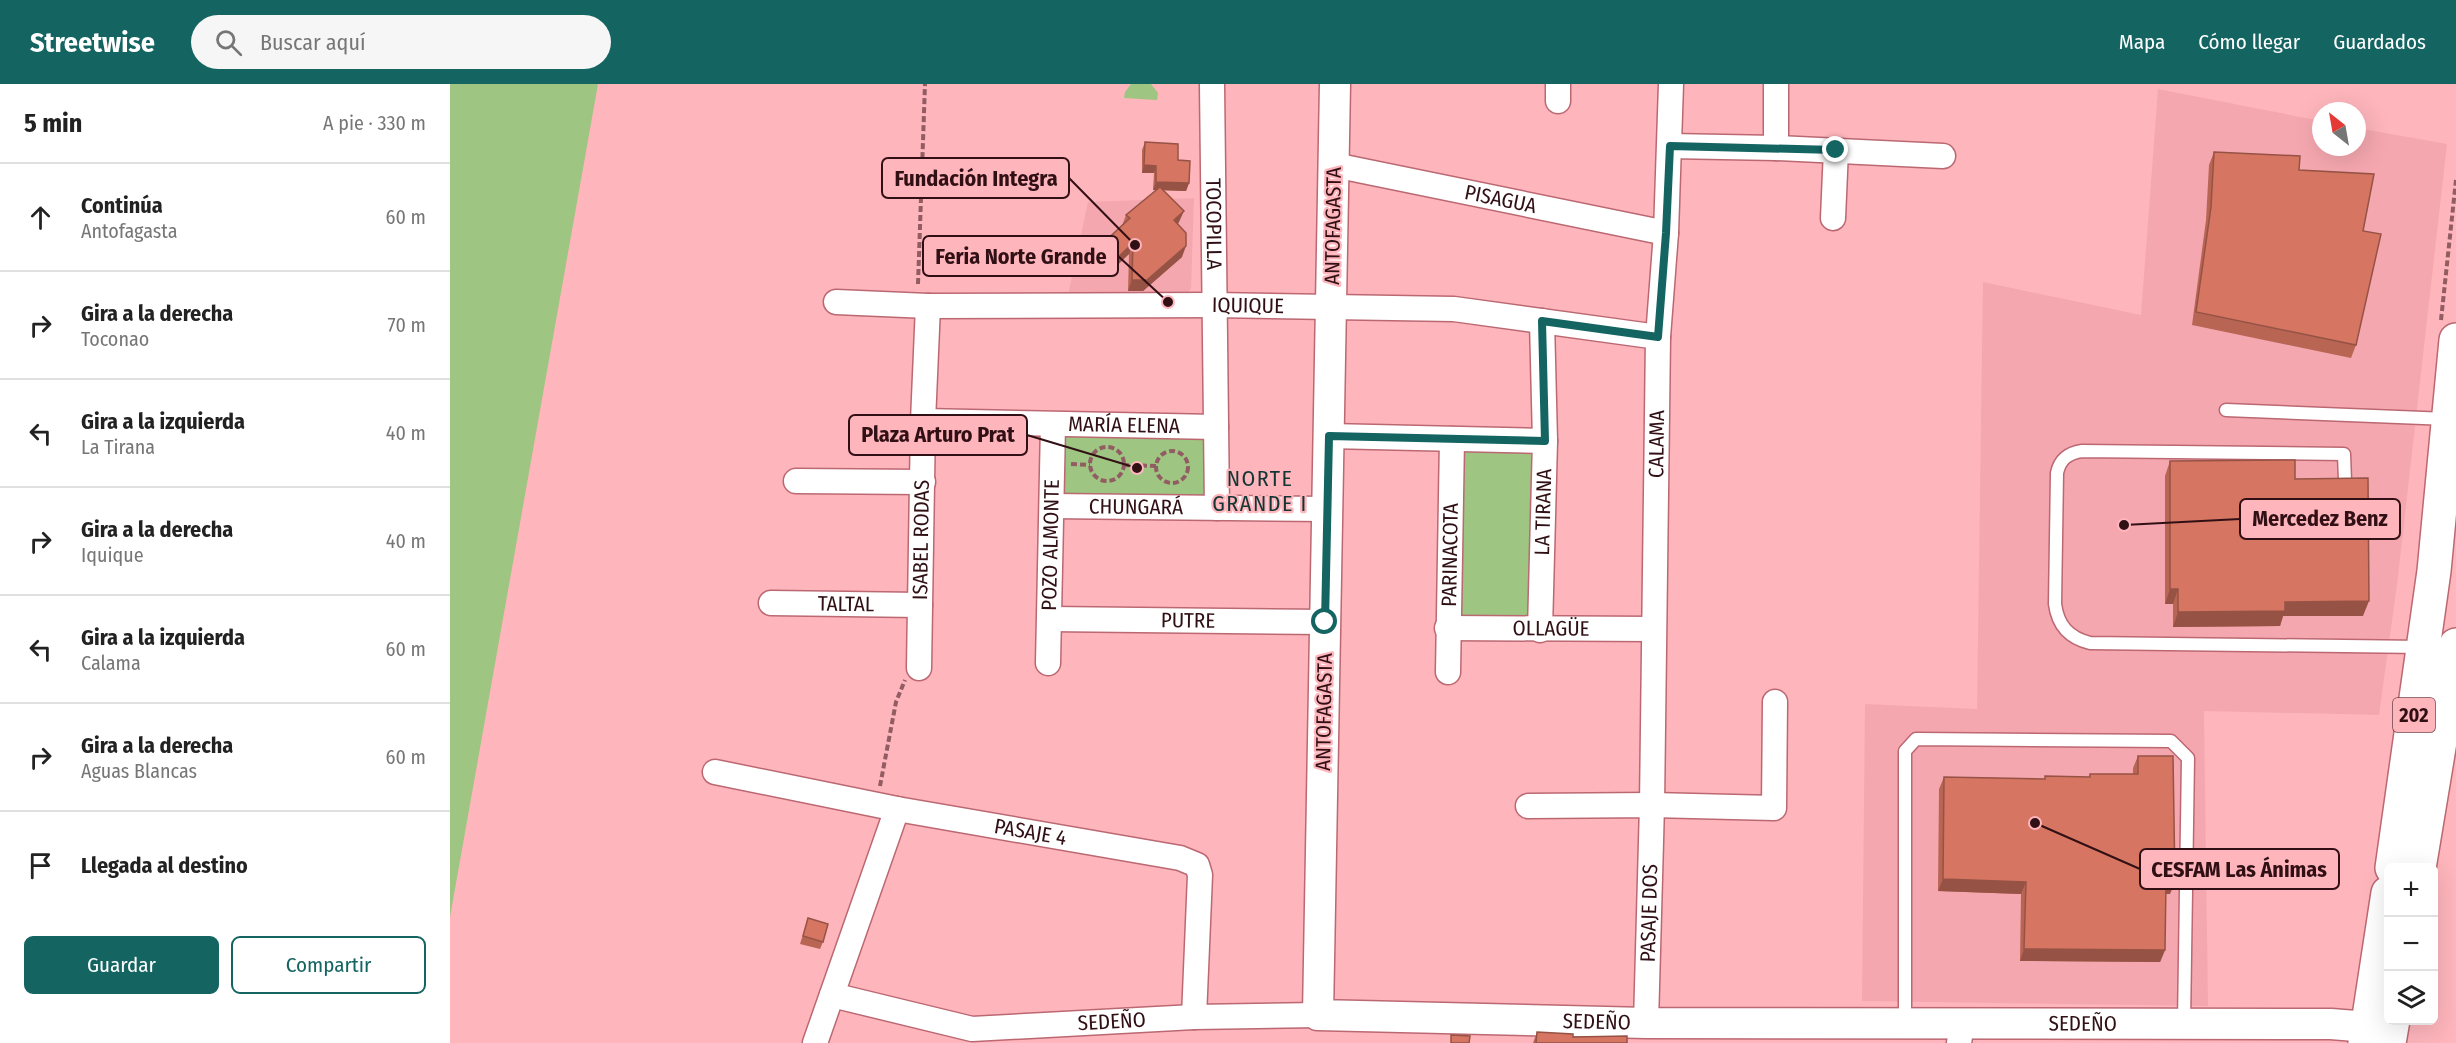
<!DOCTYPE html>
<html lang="es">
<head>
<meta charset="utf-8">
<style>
	:root { --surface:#fff; --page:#f6f6f6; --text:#222; --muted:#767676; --line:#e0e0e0; --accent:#146462 }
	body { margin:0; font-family:"Fira Sans Condensed",sans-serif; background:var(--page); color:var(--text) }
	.controls { position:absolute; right:18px; bottom:18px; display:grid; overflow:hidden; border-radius:9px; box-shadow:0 6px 24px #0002 }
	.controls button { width:54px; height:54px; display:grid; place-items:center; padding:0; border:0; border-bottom:2px solid var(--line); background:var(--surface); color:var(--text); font:30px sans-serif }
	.compass { position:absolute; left:1862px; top:18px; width:54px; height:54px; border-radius:50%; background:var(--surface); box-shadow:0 6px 24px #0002; rotate:329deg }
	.stop { position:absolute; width:18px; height:18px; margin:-14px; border:4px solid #146462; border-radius:50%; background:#fff }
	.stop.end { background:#146462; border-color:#fff; box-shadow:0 2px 6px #0008 }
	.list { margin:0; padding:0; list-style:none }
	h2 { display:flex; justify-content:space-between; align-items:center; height:78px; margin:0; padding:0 24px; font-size:26px }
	h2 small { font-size:20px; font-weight:400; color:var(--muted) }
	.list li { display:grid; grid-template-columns:39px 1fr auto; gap:18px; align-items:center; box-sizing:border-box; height:108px; padding:0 24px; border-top:2px solid var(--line) }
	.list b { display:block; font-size:22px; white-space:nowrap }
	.list p { margin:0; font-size:20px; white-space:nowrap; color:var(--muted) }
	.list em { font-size:20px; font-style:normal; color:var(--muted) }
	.actions { display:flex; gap:12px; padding:18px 24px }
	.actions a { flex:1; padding:14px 0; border:2px solid var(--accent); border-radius:9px; text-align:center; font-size:21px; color:var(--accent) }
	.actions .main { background:var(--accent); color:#fff }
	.icon { flex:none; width:33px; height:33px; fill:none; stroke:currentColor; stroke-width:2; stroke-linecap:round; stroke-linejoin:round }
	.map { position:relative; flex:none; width:2006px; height:959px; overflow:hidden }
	header { display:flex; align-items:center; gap:36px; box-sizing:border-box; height:84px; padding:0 30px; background:var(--accent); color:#fff }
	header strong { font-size:28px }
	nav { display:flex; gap:33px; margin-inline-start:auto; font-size:21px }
	.search { width:420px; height:54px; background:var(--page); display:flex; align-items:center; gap:15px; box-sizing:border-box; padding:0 21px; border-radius:33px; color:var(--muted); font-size:22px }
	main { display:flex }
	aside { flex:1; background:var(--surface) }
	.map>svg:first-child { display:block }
	.built { fill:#f5a7af }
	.green { fill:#9ec581 }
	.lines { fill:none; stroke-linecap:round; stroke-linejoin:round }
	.service-casing { stroke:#bb6872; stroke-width:15 }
	.minor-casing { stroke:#bb6872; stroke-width:27 }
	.tertiary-casing { stroke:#bb6872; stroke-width:33 }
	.trunk-casing { stroke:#bb6872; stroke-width:36 }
	.path { stroke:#915d63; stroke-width:4; stroke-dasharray:6 3; stroke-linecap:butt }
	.service { stroke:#fff; stroke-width:12 }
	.minor { stroke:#fff; stroke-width:24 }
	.tertiary { stroke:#fff; stroke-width:30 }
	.trunk { stroke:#fff; stroke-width:33 }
	.wall { fill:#b86554 }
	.shaded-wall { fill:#965345 }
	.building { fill:#d67662; stroke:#965345; stroke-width:1.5 }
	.route { stroke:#146462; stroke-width:8 }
	.labels { text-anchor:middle; stroke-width:4.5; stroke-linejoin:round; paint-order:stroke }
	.shield { fill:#feb5bc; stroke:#6e4247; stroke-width:1.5 }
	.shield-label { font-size:20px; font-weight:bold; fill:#311015 }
	.street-label { font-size:21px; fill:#311015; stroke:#feb5bc }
	.neighbourhood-label { font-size:22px; letter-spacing:1.5px; fill:#133635; stroke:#feb5bc }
	.leader { fill:none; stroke:#311015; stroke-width:2 }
	.callout-dot { fill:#311015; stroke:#feb5bc; stroke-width:2 }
	.callout { fill:#feb5bc; stroke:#311015; stroke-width:2 }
	.callout-label { font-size:22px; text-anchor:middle; font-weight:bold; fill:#311015 }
</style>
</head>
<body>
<header>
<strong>Streetwise</strong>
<div class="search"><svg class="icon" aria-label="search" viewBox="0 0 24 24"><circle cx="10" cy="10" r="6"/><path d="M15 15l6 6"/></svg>Buscar aquí</div>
<nav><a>Mapa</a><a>Cómo llegar</a><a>Guardados</a></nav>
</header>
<main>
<aside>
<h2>5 min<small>A pie · 330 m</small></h2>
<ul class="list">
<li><svg class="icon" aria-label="ahead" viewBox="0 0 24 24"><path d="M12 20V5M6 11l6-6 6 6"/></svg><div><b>Continúa</b><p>Antofagasta</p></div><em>60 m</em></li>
<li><svg class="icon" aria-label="right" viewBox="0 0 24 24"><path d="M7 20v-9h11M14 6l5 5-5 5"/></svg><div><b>Gira a la derecha</b><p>Toconao</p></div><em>70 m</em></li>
<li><svg class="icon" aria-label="left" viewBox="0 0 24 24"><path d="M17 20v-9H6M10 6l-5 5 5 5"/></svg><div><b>Gira a la izquierda</b><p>La Tirana</p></div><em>40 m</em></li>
<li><svg class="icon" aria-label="right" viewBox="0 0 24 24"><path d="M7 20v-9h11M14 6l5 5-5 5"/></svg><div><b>Gira a la derecha</b><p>Iquique</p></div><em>40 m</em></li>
<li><svg class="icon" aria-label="left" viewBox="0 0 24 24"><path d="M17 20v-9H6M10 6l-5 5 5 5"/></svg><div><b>Gira a la izquierda</b><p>Calama</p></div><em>60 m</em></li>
<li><svg class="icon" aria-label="right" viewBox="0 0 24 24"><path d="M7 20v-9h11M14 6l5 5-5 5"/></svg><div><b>Gira a la derecha</b><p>Aguas Blancas</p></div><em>60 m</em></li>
<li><svg class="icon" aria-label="arrive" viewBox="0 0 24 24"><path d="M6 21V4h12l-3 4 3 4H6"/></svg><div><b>Llegada al destino</b></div></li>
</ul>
<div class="actions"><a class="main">Guardar</a><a>Compartir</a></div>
</aside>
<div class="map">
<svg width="2006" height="959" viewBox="0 0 2006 959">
	<rect width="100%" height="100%" fill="#feb5bc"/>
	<g class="built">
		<path d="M1708,5L1871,37V63H1907V44L1997,60L1947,501L1929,631L1754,627L1758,922L1412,917L1415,620L1527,625L1533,198L1691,231Z"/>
		<path d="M744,114L741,205L731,214L617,216L638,118Z"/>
	</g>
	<g class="green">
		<path d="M0,0H148L0,833Z"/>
		<path d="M681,0H701L708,9L707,16L674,14L675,8Z"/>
		<path d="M622,347L755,349L762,412L639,418L611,410L610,358Z"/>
		<path d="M1074,362L1081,371L1080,534L1012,536L1004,526L1007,371L1014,363Z"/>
	</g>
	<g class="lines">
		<g class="service-casing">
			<g id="service">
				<path d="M1776,326L1998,335"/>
				<path d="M1895,397L1894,370L1632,367C1618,369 1610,375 1607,389L1605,520C1608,542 1619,554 1640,559L1972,563"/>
				<path d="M1455,939V667L1466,655L1721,657L1738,674L1734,939"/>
			</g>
		</g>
		<g class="minor-casing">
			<g id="minor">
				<path id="s1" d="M762,0L767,424"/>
				<path d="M1326,0V64"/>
				<path d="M1108,17V0"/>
				<path d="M1220,62L1326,64L1493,72"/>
				<path id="s2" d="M884,81L1216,149"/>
				<path d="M1383,134L1386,66"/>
				<path id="s3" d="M386,218L478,222L764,221L1004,225L1208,253"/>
				<path id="s4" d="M473,337L766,343"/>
				<path d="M879,352L1095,357"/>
				<path d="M346,397L473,398"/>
				<path id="s5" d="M602,422L877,425"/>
				<path id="s6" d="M321,519L470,521"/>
				<path id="s7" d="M600,535L875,538"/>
				<path id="s8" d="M997,544L1203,545"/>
				<path id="s9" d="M1090,546L1095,357L1092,237"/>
				<path id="s10" d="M598,579L603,341"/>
				<path id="s11" d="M469,584L473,337L478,222"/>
				<path id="s12" d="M998,588L1002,355"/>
				<path id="s13" d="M265,688L447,725L730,774L747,781L750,791L744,933"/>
				<path d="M1078,722L1202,721L1324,724L1325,618"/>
				<path id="s14" d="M382,911L522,945L744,933L868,931"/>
				<path id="s15" d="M1196,939L1202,721L1208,253L1216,149L1221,0"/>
				<path d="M365,959L447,725"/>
				<path d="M1509,959L1512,940"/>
			</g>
		</g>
		<g class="tertiary-casing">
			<g id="tertiary">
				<path id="s16" d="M885,0L868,931L1196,939L1881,940L1918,943"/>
			</g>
		</g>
		<g class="trunk-casing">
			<g id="trunk">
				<path d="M1942,784L1984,487L2006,256"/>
				<path d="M1969,784L2006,561"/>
				<path d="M1915,959L1938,809"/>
				<path d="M1939,959L1943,936"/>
			</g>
		</g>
		<g class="path">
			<path d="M468,200L475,0"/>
			<path d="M1991,236L2006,96"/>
			<circle cx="657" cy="380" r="17"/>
			<circle cx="722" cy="383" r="16"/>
			<path d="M621,380L640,381"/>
			<path d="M673,381L707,382"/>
			<path d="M430,702L446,618L455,596"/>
		</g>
		<use href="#service" class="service"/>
		<use href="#minor" class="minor"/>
		<use href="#tertiary" class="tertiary"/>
		<use href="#trunk" class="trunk"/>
	</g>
	<g class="wall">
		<path d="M695,58L728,76L739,99L736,107L713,106L729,138L728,140L732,173L693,207H678L679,170L660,188L646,173L650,162L672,142L676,131L706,106H703L704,89H692V66Z"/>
		<path d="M1764,68L1849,86L1913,147L1906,261L1901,274L1742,241L1756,136L1759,81Z"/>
		<path d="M1720,377L1845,395L1913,532H1833L1830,542L1723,543V520H1715V392Z"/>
		<path d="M1688,672L1720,810H1715V866L1710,878L1570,877L1571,810L1488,807L1489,705L1494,693L1595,695V692L1639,693L1640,690H1683V684Z"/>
		<path d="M356,841L373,858L370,865L350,860Z"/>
		<path d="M1087,948L1123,953L1177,959H1083Z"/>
	</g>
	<g class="shaded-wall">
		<path d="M694,81L706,82L704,89H692Z"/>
		<path d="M706,98L739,99L736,107L703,106Z"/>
		<path d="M734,127L729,138L720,147L724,136Z"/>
		<path d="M683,159L679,170L660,188L664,177Z"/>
		<path d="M736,162L732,173L693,207H678L682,196Z"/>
		<path d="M1720,505H1728L1723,520H1715Z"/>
		<path d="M1919,517L1913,532H1833L1830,542L1723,543L1728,528L1835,518Z"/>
		<path d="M1493,795L1576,798L1571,810L1488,807Z"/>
		<path d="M1716,798H1725L1720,810H1711Z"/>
		<path d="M1574,865L1715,866L1710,878L1570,877Z"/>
	</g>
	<g class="building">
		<path d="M695,58L728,60V76L740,77L739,99L706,98V82L694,81Z"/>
		<path d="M1764,68L1850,72L1849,86L1924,90L1913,147L1931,150L1906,261L1746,228L1761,123Z"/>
		<path d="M710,103L734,127L724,136L736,149V162L697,196H682L683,159L664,177L650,162L680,134L676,131Z"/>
		<path d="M1845,376V395L1918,394L1919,517L1835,518V527L1728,528V505H1720V377Z"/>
		<path d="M1688,672H1723L1725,798H1716L1715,866L1574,865L1576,798L1493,795L1494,693L1595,695V692L1640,693V690H1688Z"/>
		<path d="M358,834L378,840L373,858L353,852Z"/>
		<path d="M1087,948L1123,950V953L1177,952V959H1086Z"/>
		<path d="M1001,951L1020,952L1019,959H1001Z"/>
	</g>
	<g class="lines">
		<path class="route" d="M875,538L879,352L1095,357L1092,237L1208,253L1216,149L1220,62L1386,66"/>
	</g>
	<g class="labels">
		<rect class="shield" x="1943" y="614" width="42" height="34" rx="4.5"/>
		<g class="shield-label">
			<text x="1964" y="638">202</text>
		</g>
		<g class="street-label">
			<text dy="7" stroke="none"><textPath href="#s2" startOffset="170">PISAGUA</textPath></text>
			<text dy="7" stroke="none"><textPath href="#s1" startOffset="140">TOCOPILLA</textPath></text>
			<text transform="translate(883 142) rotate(-89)" y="7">ANTOFAGASTA</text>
			<text dy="7" stroke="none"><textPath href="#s3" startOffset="412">IQUIQUE</textPath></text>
			<text dy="7" stroke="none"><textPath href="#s4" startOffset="201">MARÍA ELENA</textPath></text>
			<text dy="7" stroke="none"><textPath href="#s15" startOffset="579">CALAMA</textPath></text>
			<text dy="7" stroke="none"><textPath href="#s5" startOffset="84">CHUNGARÁ</textPath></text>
			<text dy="7" stroke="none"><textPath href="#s9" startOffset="118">LA TIRANA</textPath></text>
			<text dy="7" stroke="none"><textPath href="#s11" startOffset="128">ISABEL RODAS</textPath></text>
			<text dy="7" stroke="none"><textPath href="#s10" startOffset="118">POZO ALMONTE</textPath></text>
			<text dy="7" stroke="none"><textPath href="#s12" startOffset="117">PARINACOTA</textPath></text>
			<text dy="7" stroke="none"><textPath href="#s6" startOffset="75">TALTAL</textPath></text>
			<text dy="7" stroke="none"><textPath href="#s7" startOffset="138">PUTRE</textPath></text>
			<text dy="7" stroke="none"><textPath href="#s8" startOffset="104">OLLAGÜE</textPath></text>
			<text transform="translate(874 628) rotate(-89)" y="7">ANTOFAGASTA</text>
			<text dy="7" stroke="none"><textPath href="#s13" startOffset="321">PASAJE 4</textPath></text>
			<text dy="7" stroke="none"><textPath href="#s15" startOffset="110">PASAJE DOS</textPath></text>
			<text dy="7" stroke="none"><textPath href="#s14" startOffset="284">SEDEÑO</textPath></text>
			<text dy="7" stroke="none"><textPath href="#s16" startOffset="1210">SEDEÑO</textPath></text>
			<text dy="7" stroke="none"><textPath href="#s16" startOffset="1696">SEDEÑO</textPath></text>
		</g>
		<g class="neighbourhood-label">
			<text x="810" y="402">NORTE<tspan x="810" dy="25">GRANDE I</tspan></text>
		</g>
	</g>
	<path class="leader" d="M685 161L619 94M718 218L668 172M687 384L577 351M1674 441L1790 435M1585 739L1690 785"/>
	<g class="callout-dot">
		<circle cx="685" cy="161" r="6"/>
		<circle cx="718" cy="218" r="6"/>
		<circle cx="687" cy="384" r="6"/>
		<circle cx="1674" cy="441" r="6"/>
		<circle cx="1585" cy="739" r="6"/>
	</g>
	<g class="callout">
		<rect x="432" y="74" width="187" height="40" rx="6"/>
		<rect x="473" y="152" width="195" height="40" rx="6"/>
		<rect x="399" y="331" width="178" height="40" rx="6"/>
		<rect x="1790" y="415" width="160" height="40" rx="6"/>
		<rect x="1690" y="765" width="199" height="40" rx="6"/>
	</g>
	<g class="callout-label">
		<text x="526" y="102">Fundación Integra</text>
		<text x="571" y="180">Feria Norte Grande</text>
		<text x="488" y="358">Plaza Arturo Prat</text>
		<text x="1870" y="442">Mercedez Benz</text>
		<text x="1789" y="793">CESFAM Las Ánimas</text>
	</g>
</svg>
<div class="controls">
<button>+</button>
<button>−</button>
<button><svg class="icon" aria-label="layers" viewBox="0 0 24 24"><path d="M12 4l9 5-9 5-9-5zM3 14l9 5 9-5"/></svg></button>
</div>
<svg class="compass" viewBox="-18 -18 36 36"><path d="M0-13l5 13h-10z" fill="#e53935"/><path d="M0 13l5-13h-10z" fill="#767676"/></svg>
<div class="stop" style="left:875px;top:538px"></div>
<div class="stop end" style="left:1386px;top:66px"></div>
</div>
</main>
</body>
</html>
